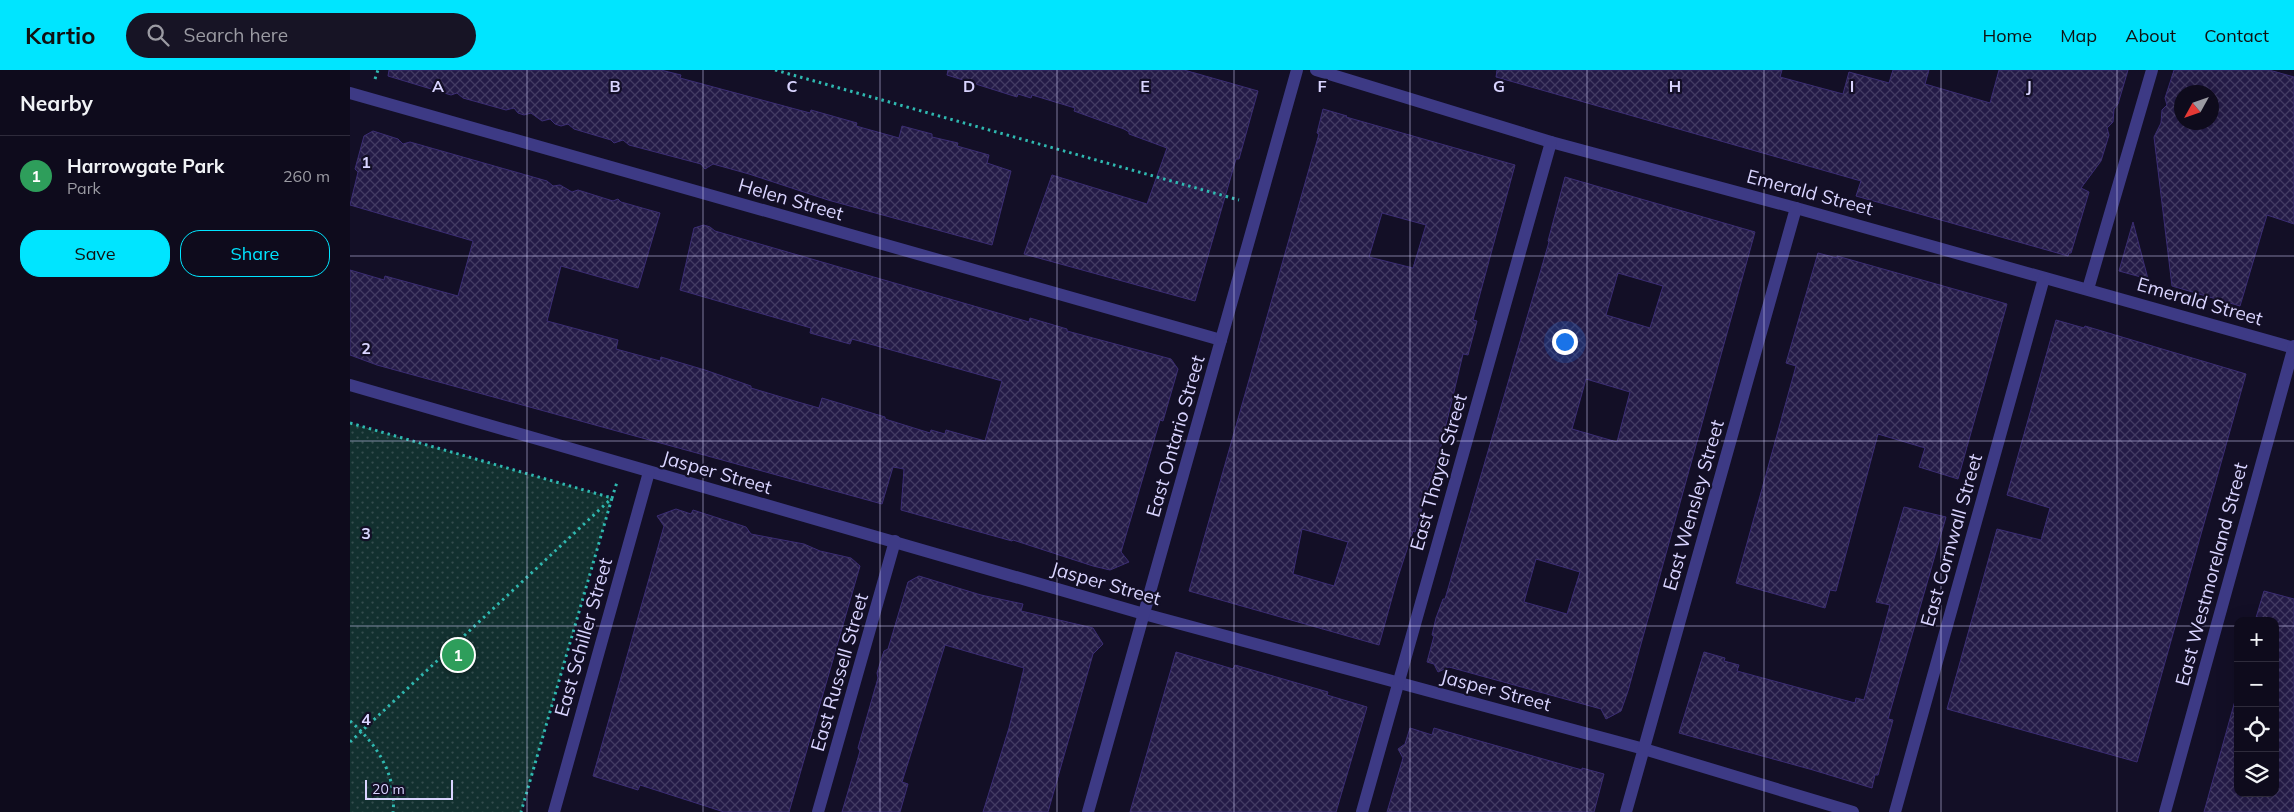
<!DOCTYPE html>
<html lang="en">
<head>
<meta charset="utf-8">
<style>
	:root { --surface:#0e0b1c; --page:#171425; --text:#f1f3f6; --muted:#9b9ba3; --line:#2e2b3b; --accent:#00e5ff }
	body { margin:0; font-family:Mulish,sans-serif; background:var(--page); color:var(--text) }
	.controls { position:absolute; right:15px; bottom:15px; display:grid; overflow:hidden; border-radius:10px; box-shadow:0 5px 20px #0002 }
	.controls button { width:45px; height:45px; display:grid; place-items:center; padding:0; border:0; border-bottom:1px solid var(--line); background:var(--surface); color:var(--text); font:25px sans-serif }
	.compass { position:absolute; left:1824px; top:15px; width:45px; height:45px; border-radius:50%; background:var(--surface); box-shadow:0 5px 20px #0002; rotate:230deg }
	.scale { position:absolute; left:15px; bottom:12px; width:88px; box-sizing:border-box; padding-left:5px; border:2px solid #d9d4ff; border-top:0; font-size:14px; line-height:18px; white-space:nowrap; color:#d9d4ff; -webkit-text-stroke:4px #130f26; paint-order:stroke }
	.you { position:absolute; left:1214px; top:271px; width:18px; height:18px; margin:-12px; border:4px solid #fff; border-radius:50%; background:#1a73e8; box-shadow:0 0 0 8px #1a73e833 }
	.badge { display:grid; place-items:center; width:32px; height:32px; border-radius:50%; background:var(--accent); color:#fff; font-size:16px; font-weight:700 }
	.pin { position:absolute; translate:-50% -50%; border:2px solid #fff; box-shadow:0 1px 5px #0006 }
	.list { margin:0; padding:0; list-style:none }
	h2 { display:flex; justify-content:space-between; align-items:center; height:65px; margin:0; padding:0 20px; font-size:21px }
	h2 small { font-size:16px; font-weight:400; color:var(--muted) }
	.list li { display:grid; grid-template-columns:32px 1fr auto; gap:15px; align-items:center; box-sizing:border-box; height:80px; padding:0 20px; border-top:1px solid var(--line) }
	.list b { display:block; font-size:19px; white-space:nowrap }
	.list p { margin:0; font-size:16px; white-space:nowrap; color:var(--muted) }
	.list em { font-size:16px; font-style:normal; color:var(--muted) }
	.actions { display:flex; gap:10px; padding:15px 20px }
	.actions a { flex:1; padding:11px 0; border:1px solid var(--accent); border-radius:20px; text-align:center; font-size:18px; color:var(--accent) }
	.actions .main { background:var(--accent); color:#111 }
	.icon { flex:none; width:28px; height:28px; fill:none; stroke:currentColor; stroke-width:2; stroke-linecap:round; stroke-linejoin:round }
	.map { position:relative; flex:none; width:1944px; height:742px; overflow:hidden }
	header { display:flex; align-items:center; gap:30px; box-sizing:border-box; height:70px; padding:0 25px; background:var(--accent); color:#111 }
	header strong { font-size:24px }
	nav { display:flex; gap:28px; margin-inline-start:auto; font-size:18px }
	.search { width:350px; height:45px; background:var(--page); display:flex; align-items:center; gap:12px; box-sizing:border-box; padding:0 18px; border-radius:28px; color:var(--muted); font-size:19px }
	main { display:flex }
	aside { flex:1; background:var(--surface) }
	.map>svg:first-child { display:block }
	.grass { fill:url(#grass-dots) }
	.building { fill:url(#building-cross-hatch); stroke:#3b2d73; fill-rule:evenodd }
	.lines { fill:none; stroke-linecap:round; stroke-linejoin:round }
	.path { stroke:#2fb8b0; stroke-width:3; stroke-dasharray:2.5 4; stroke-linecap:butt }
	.minor { stroke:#3d3a85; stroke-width:12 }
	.grid { fill:none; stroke:#d9d4ff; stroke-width:1; stroke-opacity:0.55 }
	.labels { text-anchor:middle; stroke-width:4.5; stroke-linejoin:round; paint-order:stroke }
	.street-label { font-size:19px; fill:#d9d4ff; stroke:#130f26 }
	.grid-label { font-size:16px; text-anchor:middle; font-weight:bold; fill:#d9d4ff; stroke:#130f26; stroke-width:4.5; stroke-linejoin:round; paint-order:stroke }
</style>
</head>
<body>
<header>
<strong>Kartio</strong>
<div class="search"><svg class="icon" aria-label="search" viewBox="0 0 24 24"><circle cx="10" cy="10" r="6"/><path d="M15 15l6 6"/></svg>Search here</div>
<nav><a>Home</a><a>Map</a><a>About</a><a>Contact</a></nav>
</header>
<main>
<aside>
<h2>Nearby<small></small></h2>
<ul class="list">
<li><span class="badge" style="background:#2e9e5b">1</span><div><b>Harrowgate Park</b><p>Park</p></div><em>260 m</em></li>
</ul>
<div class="actions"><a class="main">Save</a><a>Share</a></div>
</aside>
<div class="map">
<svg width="1944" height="742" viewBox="0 0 1944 742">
	<defs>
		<pattern id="grass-dots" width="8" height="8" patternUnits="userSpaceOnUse" patternTransform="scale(1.25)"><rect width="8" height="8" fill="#12302f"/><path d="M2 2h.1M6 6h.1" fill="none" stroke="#344d4e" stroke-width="1.8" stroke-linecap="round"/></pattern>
		<pattern id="building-cross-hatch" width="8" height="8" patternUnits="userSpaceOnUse" patternTransform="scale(1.25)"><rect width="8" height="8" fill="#241b47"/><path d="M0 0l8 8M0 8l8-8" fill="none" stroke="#433b63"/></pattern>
	</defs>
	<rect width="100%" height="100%" fill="#130f26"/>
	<path class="grass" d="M0,353L262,428L171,742H0Z"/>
	<g class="building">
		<path d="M39,0H311L331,5L330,8L460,43L461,40L507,53L506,56L549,68L552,56L582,64V67L608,73L607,76L639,85L637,93L661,101L642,175L478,130L399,104L363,94L355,99L351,94L279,75L273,70L264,73L261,70L224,59L218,54L211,56L205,54L200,49L192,51L181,43L174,45L168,43L164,38L156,40L113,28L107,23L101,25L38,6Z"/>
		<path d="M598,0H834L908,21L889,89H886L845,231L674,184L702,105L797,134L817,78L779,64V62L774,59L724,41L725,38L682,25L681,28L668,24L667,27L597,5Z"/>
		<path d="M1147,0H1432L1430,7L1493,24L1499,2L1539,13L1543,0H1579L1575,14L1640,33L1649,0H1778L1768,34L1764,39L1763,52L1757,58L1759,65L1751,91L1731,118L1739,122L1721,183H1719L1718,186L1506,126L1511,111L1146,7Z"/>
		<path d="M1824,0H1919L1944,7V154L1917,145L1890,236L1822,216L1804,67L1811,53L1812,40L1817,35L1815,28ZM1832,22H1862V52H1832Z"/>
		<path d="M973,39L997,46L996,47L1165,95L1123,250L1127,251L1118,285L1113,284L1091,376L1065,462L1063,461L1047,510L1029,575L839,521L969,64L967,63ZM1032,143L1076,155L1063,198L1019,187ZM952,459L998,472L984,516L943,504Z"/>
		<path d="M23,61L48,69L53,74L60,72L197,111L203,116L210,115L222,122L228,120L263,131L268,129L271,132L310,143L288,218L211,196L197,251L268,270L266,279L310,291L311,287L355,300L401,316V318L448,332L469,338L472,328L535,347V349L580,363L581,360L595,364L596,360L635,371L652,311L502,269L500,274L460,263L461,258L330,220L344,158L354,155L360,157L365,161L679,252L680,248L717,259V261L821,289L828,299L813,351L810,350L771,482L779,492L760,500L743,496L663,470L662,471L551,440L554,399L543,397L532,434L27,295L0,285V200L34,210L35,206L108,226L123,171L0,135L8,102L5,99L14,66Z"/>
		<path d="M1215,107L1405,162L1278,621L1271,641L1256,649L1251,639L1099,597L1088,602L1084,594L1077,592L1084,566L1082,565L1086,548L1093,529H1095L1199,172L1198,171ZM1268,203L1313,216L1300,258L1256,245ZM1236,309L1280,322L1267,372L1222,359ZM1186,489L1230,502L1217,544L1174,532Z"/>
		<path d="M1783,152L1798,209L1769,201Z"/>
		<path d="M1468,183L1487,188V186L1657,234L1608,409L1569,397L1575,378L1528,364L1486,521L1480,520L1475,538L1386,513L1446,296L1436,293Z"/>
		<path d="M1706,250L1734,258L1735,256L1896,304L1787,692L1597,639L1647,459L1691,470L1700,438L1657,425Z"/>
		<path d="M1554,437L1596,447L1538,649L1543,650L1528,705H1525L1522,718L1463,700L1329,663L1354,582L1375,588L1374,591L1389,595L1387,601L1505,633L1506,628L1514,630L1540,535L1526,532Z"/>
		<path d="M326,439L341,444L343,440L396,457L401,464L454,474L470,481L501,488L510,496L439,742H374L290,715L288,720L243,706L314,456L307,446Z"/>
		<path d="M569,506L631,525L673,534L671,541L743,558L753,574L743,584L698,742H633L659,658L674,598L595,575L552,712L558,714L550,742H492L510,681L508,678L528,608L527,603L534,581L538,579L558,512Z"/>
		<path d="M1914,521L1944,529V742H1854L1888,620V723H1925V551H1905Z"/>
		<path d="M826,582L883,599L885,595L978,622L977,625L1017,637L986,742H780Z"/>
		<path d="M1060,658L1082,665L1084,658L1232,700V698L1254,704L1244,742H1037L1053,688L1048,679L1055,674Z"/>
	</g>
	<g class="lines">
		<g class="path">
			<path d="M425,0L889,130"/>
			<path d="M25,9L28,0"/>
			<path d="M0,353L262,428L171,742"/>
			<path d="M0,651C27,674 47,705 43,742"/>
			<path d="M0,672L262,428L267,412"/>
		</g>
		<g class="minor">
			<path d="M966,0L1201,72L1446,138L1944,278"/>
			<path d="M0,23L871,270"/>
			<path d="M1738,219L1802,0"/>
			<path d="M0,315L794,544L1294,679L1503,742"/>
			<path d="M204,742L299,402"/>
			<path d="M468,742L545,471"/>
			<path d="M738,742L947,0"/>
			<path d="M1012,742L1201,72"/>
			<path d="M1276,742L1446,138"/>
			<path d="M1545,742L1694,208"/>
			<path d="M1815,742L1944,276"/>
		</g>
	</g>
	<path class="grid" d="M177,0V742M353,0V742M530,0V742M707,0V742M884,0V742M1060,0V742M1237,0V742M1414,0V742M1591,0V742M1767,0V742M0,186H1944M0,371H1944M0,556H1888M1925,556H1944"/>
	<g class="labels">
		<g class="street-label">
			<text transform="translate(1460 122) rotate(15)" y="7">Emerald Street</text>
			<text transform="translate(441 129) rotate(16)" y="7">Helen Street</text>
			<text transform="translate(1850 231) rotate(16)" y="7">Emerald Street</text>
			<text transform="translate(825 366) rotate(-74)" y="7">East Ontario Street</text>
			<text transform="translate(367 402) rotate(16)" y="7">Jasper Street</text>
			<text transform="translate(1088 402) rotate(-74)" y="7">East Thayer Street</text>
			<text transform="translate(1343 435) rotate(-74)" y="7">East Wensley Street</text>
			<text transform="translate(1601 470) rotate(-74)" y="7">East Cornwall Street</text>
			<text transform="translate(1861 504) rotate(-75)" y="7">East Westmoreland Street</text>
			<text transform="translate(756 513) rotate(16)" y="7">Jasper Street</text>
			<text transform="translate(233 567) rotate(-74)" y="7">East Schiller Street</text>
			<text transform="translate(489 602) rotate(-74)" y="7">East Russell Street</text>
			<text transform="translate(1146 620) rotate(15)" y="7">Jasper Street</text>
		</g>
	</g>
	<g class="grid-label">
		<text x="88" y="22">A</text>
		<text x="265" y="22">B</text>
		<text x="442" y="22">C</text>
		<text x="619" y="22">D</text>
		<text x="795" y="22">E</text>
		<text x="972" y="22">F</text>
		<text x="1149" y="22">G</text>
		<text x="1325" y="22">H</text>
		<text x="1502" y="22">I</text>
		<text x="1679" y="22">J</text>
		<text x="16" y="98">1</text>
		<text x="16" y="284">2</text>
		<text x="16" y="469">3</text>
		<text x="16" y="655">4</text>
	</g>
</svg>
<div class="controls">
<button>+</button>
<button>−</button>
<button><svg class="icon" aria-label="locate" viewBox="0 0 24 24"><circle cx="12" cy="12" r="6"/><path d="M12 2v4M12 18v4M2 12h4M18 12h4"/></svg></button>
<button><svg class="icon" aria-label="layers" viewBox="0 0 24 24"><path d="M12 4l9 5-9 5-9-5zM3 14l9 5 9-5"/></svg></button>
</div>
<svg class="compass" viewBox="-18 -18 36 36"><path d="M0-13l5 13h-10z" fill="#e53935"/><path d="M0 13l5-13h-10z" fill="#9b9ba3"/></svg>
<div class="scale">20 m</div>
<div class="you"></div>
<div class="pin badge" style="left:108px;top:585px;background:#2e9e5b">1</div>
</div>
</main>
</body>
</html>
